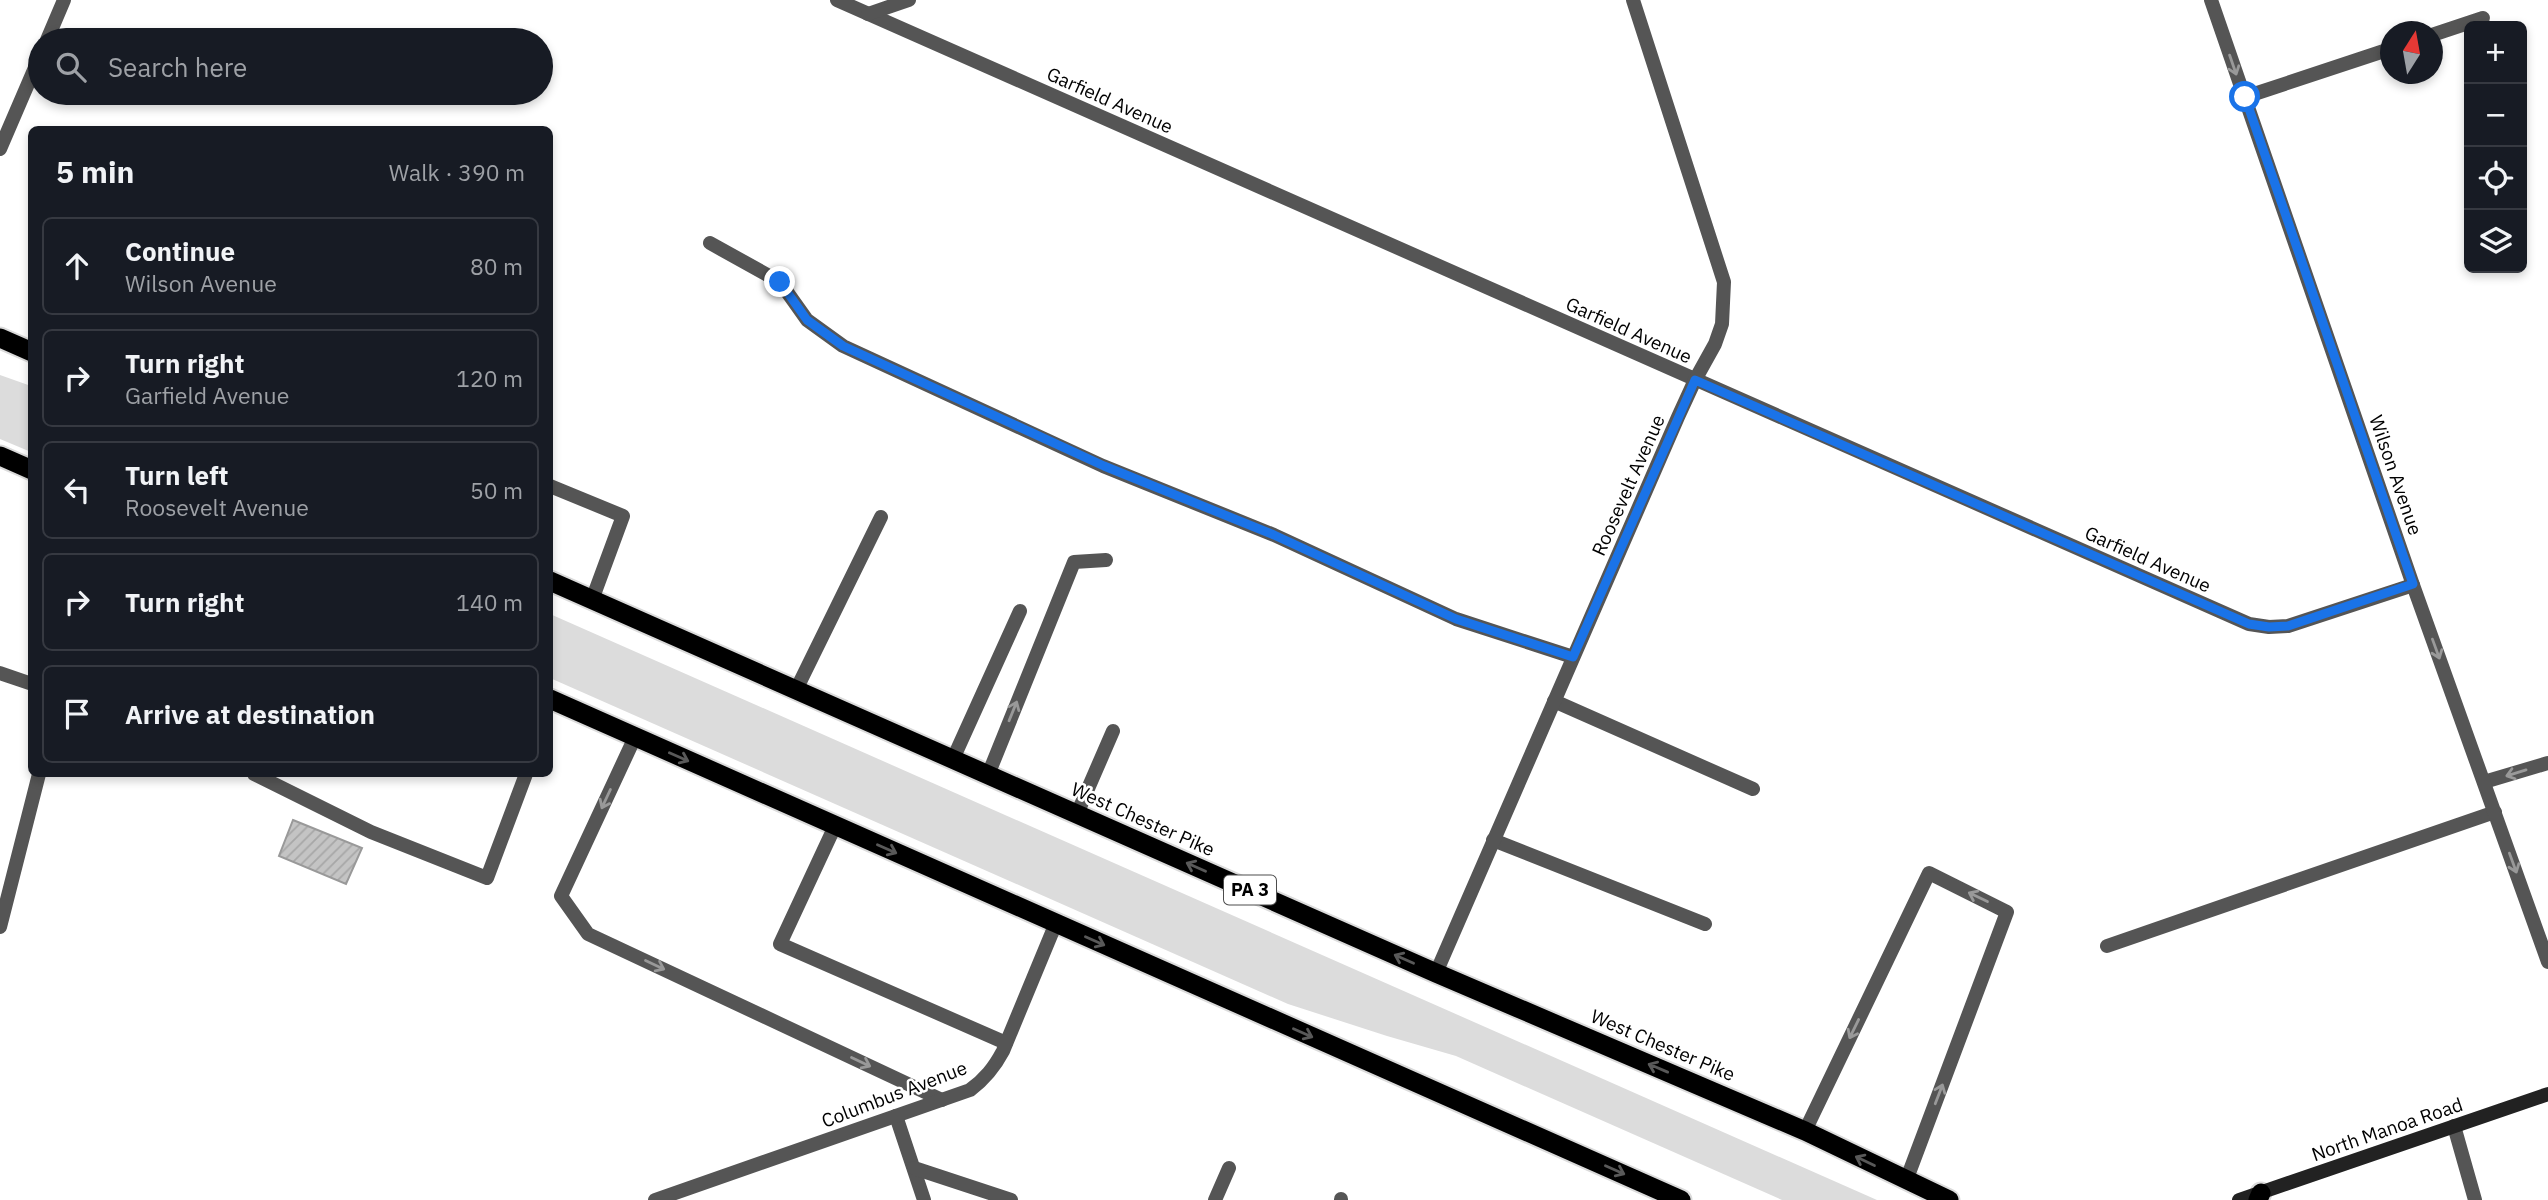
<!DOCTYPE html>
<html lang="en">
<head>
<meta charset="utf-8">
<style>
	:root { --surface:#171b24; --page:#242831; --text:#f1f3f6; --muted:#9ea1a6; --line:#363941 }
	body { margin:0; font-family:"IBM Plex Sans",sans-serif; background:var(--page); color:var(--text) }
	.controls { position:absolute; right:21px; top:21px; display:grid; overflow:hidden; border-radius:10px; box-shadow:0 4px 10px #0003 }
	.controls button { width:63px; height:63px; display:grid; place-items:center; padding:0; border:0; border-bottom:2px solid var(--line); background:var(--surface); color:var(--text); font:35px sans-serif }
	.compass { position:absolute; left:2380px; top:21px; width:63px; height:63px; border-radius:50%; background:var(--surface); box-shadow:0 4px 10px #0003; rotate:11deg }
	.stop { position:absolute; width:21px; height:21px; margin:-16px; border:5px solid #1a73e8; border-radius:50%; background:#fff }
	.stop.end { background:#1a73e8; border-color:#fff; box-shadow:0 2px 7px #0008 }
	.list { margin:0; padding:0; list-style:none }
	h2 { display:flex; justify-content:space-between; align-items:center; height:91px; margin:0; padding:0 28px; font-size:30px }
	h2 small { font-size:23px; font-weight:400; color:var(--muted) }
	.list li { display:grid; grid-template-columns:46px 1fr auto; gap:21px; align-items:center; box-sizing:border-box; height:98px; margin:0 14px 14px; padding:0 14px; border:2px solid var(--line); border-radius:10px }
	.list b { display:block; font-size:26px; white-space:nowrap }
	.list p { margin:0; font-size:23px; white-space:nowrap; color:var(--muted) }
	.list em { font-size:23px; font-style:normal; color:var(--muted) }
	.icon { flex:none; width:38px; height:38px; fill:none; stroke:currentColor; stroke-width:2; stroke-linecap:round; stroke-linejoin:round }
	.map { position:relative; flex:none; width:2548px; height:1200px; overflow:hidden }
	.search { position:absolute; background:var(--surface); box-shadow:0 4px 10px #0003; left:28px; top:28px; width:525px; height:77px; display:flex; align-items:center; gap:18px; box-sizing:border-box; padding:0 24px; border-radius:38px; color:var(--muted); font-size:26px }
	.panel { position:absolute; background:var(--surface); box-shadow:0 4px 10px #0003; left:28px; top:126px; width:525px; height:651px; border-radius:10px }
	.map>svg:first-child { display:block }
	.grass { fill:#dcdcdc }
	.building { fill:url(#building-hatch); stroke:#999; stroke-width:2 }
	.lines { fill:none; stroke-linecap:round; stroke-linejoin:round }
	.trunk-casing { stroke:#dbdbdb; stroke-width:23 }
	.service { stroke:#555; stroke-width:14 }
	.minor { stroke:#555; stroke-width:14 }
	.secondary { stroke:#222; stroke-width:14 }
	.trunk { stroke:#000; stroke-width:19 }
	.oneway { stroke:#999 }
	.oneway2 { stroke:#595959 }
	.route { stroke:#1a73e8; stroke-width:9 }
	.labels { text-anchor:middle; stroke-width:5; stroke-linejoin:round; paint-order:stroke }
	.shield { fill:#fff; stroke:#4c4c4c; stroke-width:2 }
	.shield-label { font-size:18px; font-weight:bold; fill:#000 }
	.street-label { font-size:19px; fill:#000; stroke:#fff }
</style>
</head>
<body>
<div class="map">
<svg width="2548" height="1200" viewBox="0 0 2548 1200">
	<defs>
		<pattern id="building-hatch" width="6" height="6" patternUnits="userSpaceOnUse" patternTransform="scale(1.75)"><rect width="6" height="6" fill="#c4c4c4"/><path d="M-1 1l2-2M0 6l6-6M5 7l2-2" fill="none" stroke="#a7a7a7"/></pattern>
	</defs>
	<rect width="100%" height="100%" fill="#fff"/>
	<g class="grass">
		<path d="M0,375L31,386V452L0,439Z"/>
		<path d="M550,614L1877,1200H1782L1456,1056L1387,1036L1288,1004L550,678Z"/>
	</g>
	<path class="building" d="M293,820L362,848L346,884L279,856Z"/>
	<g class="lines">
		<g class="trunk-casing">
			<g id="trunk">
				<path d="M0,338L32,352"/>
				<path d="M0,456L32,470"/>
				<path d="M550,581L1436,973L1805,1131L1949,1200"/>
				<path d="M550,699L1681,1200"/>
				<path d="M2258,1200L2261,1193"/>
			</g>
		</g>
		<g class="service">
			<path d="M2432,35L2483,18"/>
			<path d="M2245,97L2390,49"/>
			<path d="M710,243L780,282L807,320L843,346L1103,466L1274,535L1456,619L1573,657"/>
			<path d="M550,486L623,516L592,600"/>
			<path d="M0,673L32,684"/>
			<path d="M796,690L881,517"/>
			<path d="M1554,701L1753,789"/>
			<path d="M635,737L561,896L588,934L942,1100"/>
			<path d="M953,759L1020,611"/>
			<path d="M254,774L371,832L487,878L526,774"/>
			<path d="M988,775L1074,562L1106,560"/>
			<path d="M2484,782L2548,763"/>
			<path d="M1077,814L1113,731"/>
			<path d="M835,826L780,944L1006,1043"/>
			<path d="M1493,840L1705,924"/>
			<path d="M2107,946L2495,812"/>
			<path d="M896,1116L924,1200"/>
			<path d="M2454,1126L2475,1200"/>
			<path d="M1805,1131L1929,873L2007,912L1906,1181"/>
			<path d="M914,1168L1011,1200"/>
			<path d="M1215,1200L1229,1168"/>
			<path d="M1341,1200V1199"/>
		</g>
		<g class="minor">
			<path d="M837,0L2249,624L2269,627L2288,626L2413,585"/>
			<path d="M2211,0L2413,585L2548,962"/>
			<path d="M868,14L909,0"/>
			<path d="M47,40L64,0"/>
			<path d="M0,149L40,56"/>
			<path d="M0,927L39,774"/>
			<path d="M1436,973L1678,417L1695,380L1715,344L1722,324L1724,282L1633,0"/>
			<path d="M655,1200L970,1090C985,1079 994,1068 1003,1051L1056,923"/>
		</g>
		<path class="secondary" d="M2239,1200L2548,1094"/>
		<use href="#trunk" class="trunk"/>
	</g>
	<defs><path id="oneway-shaft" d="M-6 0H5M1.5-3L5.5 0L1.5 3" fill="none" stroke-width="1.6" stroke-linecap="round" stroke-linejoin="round" transform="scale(1.75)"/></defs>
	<g class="oneway">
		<use href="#oneway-shaft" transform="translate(2233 65) rotate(71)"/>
		<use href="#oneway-shaft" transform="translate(2436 649) rotate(70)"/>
		<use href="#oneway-shaft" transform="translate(1013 711) rotate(-68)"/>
		<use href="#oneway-shaft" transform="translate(2516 773) rotate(163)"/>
		<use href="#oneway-shaft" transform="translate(606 799) rotate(115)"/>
		<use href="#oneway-shaft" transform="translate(2513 863) rotate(70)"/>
		<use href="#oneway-shaft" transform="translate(1978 897) rotate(-154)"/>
		<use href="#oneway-shaft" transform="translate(655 965) rotate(25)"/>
		<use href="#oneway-shaft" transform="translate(1854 1029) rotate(116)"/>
		<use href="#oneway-shaft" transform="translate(861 1062) rotate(25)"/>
		<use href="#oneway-shaft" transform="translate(1939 1094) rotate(-69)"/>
	</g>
	<g class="oneway2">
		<use href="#oneway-shaft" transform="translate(679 757) rotate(24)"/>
		<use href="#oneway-shaft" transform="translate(887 849) rotate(24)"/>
		<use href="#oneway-shaft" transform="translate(1196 867) rotate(-156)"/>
		<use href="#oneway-shaft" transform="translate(1095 941) rotate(24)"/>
		<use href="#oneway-shaft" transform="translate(1404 959) rotate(-156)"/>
		<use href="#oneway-shaft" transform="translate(1303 1033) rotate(24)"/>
		<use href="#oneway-shaft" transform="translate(1658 1068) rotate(-157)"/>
		<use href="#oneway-shaft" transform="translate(1865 1161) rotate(-154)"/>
		<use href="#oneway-shaft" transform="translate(1615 1170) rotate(24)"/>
	</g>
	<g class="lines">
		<path class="route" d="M780,282L807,320L843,346L1104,466L1274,535L1456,619L1573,657L1695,380L2249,624L2269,627L2288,626L2413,584L2245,97"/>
	</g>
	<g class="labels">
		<rect class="shield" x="1224" y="875.5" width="52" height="29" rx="5"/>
		<g class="shield-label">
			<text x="1250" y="896">PA 3</text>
		</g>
		<g class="street-label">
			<text transform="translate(1110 100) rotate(24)" y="7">Garfield Avenue</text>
			<text transform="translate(1629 330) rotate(24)" y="7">Garfield Avenue</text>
			<text transform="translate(2396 475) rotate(71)" y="7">Wilson Avenue</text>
			<text transform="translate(1628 485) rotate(-66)" y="7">Roosevelt Avenue</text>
			<text transform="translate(2148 559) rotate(24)" y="7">Garfield Avenue</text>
			<text transform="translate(1143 819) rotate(24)" y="7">West Chester Pike</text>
			<text transform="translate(1663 1045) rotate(23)" y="7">West Chester Pike</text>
			<text transform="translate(894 1094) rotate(-21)" y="7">Columbus Avenue</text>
			<text transform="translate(2387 1129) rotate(-19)" y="7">North Manoa Road</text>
		</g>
	</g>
</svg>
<div class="controls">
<button>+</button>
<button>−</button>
<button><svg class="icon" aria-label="locate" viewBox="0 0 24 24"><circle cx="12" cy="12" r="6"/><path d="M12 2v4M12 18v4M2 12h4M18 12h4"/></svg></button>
<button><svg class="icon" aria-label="layers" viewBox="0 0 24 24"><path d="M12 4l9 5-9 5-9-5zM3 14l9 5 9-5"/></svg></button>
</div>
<svg class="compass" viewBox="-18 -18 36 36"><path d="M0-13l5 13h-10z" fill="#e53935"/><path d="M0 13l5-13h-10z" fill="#9ea1a6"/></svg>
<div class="stop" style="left:2245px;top:97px"></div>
<div class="stop end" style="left:780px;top:282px"></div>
<div class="search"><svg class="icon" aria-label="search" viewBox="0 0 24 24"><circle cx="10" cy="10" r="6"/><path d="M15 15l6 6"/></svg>Search here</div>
<section class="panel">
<h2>5 min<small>Walk · 390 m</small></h2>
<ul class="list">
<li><svg class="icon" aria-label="ahead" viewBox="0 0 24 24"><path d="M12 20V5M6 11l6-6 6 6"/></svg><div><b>Continue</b><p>Wilson Avenue</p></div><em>80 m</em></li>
<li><svg class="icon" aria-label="right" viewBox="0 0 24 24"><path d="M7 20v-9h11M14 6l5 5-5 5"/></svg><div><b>Turn right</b><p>Garfield Avenue</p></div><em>120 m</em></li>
<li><svg class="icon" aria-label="left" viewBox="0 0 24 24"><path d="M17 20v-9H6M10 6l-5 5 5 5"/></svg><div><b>Turn left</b><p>Roosevelt Avenue</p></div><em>50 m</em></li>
<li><svg class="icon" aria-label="right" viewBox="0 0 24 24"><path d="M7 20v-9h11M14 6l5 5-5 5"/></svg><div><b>Turn right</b></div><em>140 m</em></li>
<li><svg class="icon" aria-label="arrive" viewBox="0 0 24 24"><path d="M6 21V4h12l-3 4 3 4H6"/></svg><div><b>Arrive at destination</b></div></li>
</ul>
</section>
</div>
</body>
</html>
